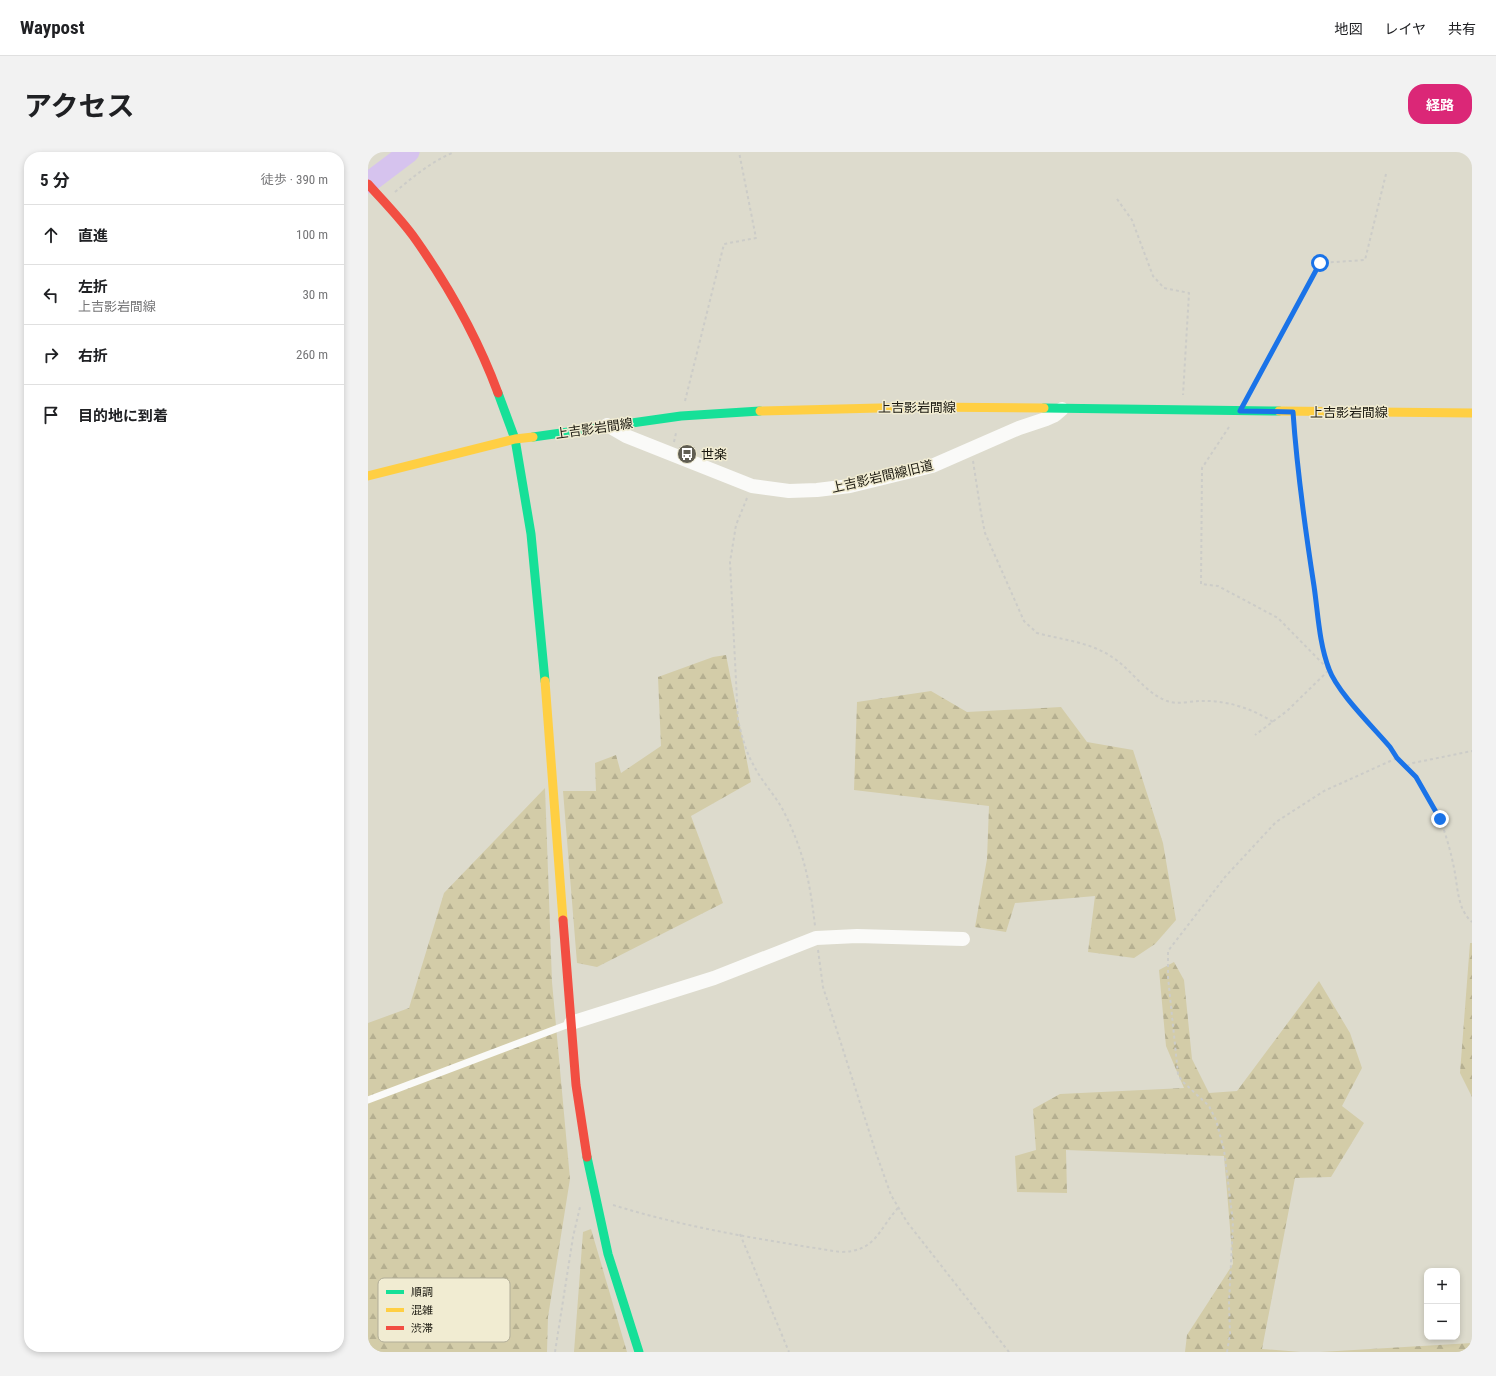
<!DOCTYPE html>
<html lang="ja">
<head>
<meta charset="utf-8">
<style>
	:root { --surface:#fff; --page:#f2f2f2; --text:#202124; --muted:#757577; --line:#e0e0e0; --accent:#db2777 }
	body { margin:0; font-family:"Roboto Condensed","Noto Sans JP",sans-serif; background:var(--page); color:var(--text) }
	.controls { position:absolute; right:12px; bottom:12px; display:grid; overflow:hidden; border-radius:8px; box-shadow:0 2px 6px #0003 }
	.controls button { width:36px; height:36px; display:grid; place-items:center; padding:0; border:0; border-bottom:1px solid var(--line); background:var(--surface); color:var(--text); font:20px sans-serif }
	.stop { position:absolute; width:12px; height:12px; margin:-9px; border:3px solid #1a73e8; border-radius:50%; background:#fff }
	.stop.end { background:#1a73e8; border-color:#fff; box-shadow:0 1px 4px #0008 }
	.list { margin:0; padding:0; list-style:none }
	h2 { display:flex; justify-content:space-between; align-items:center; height:52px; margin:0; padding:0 16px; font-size:17px }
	h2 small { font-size:13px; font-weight:400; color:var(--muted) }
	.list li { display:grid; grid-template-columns:26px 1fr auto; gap:12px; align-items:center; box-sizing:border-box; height:60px; padding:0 16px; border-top:1px solid var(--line) }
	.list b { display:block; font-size:15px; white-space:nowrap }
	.list p { margin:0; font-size:13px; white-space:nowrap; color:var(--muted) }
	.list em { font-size:13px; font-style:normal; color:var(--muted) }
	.icon { flex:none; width:22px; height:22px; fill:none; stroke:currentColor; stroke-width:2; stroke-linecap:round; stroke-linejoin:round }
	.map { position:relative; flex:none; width:1104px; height:1200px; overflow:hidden; border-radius:16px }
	header { display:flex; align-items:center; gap:24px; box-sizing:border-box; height:56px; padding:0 20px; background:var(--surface); border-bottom:1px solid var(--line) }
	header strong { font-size:19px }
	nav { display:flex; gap:22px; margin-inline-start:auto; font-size:14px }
	.intro { display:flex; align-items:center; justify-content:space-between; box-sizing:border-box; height:96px; padding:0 24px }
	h1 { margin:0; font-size:28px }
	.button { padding:10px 18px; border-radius:16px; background:var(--accent); color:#fff; font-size:14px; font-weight:700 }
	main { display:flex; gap:24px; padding:0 24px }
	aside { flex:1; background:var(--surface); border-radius:16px; box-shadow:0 2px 6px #0003 }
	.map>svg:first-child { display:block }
	.forest { fill:url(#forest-firs) }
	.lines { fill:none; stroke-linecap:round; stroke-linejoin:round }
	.river { stroke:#d6c3ee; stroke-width:21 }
	.path { stroke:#ccccc8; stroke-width:2; stroke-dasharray:3 3; stroke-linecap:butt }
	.lane { stroke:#fafaf8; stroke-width:7 }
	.street { stroke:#fafaf8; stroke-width:14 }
	.fast { stroke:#16e098; stroke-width:9 }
	.slow { stroke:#ffcf43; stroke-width:9 }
	.jam { stroke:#f24e42; stroke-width:9 }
	.route { stroke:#1a73e8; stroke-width:5 }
	.labels { text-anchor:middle; stroke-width:3; stroke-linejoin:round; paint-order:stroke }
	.street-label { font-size:13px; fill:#1b1910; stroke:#f1ecd2 }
	.poi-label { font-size:13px; fill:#1b1910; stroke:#f1ecd2; text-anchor:start }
	.key { fill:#f1ecd2; stroke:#b1ad98; stroke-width:1 }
	.key-label { font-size:11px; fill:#1b1910 }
</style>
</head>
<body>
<header>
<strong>Waypost</strong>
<nav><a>地図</a><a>レイヤ</a><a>共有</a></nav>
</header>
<div class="intro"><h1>アクセス</h1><a class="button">経路</a></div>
<main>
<aside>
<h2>5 分<small>徒歩 · 390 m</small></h2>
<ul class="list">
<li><svg class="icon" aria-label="ahead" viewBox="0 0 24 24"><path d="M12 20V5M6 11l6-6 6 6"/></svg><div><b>直進</b></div><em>100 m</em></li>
<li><svg class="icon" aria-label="left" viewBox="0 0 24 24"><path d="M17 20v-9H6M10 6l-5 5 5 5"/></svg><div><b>左折</b><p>上吉影岩間線</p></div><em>30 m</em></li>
<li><svg class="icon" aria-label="right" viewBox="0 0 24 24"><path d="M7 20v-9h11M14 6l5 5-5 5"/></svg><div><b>右折</b></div><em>260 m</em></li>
<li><svg class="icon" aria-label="arrive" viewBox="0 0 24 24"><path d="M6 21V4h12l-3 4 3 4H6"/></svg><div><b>目的地に到着</b></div></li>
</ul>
</aside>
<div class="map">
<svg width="1104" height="1200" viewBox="0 0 1104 1200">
	<defs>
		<pattern id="forest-firs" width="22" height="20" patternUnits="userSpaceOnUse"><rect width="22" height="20" fill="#d3cca8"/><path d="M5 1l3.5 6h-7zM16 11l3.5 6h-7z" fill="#b5af90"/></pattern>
	</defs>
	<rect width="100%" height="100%" fill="#dddbcd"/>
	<g class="forest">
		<path d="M358,503L383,630L323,664L355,751L229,815L209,811L195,639H228L227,611L248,603L253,621L293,594L290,525L345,505Z"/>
		<path d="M563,539L599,560L693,555L719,590L765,598L795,691L808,768L787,792L766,806L720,800L727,744L647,751L638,780L607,775L619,707L621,654L486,638L489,550Z"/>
		<path d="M177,636L184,830L202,1027L180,1165L179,1200H0V871L41,856L76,741Z"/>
		<path d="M1102,791H1104V945L1092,921Z"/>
		<path d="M806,810L816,828L824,907L841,941L869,939L951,829L982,881L994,916L974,954L996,971L963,1025L927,1026L894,1197L933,1200H817L819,1183L865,1112L856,1004L698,998L699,1041L649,1040L647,1004L668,998L665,957L692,942L816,936L798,894L791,818Z"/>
		<path d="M223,1077L259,1200H206L215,1080Z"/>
		<path d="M1104,1191V1200H952Z"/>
	</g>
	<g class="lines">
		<path class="river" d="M0,31L41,0"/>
		<g class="path">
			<path d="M27,40C46,24 63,10 86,0"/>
			<path d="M749,47L764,68L785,124L796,136L821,141L815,243"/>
			<path d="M880,244L952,111L997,108L1018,22"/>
			<path d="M317,249L356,92L388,86L371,0"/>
			<path d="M861,275L834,316L833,432L850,434L910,466L961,518L919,559L887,583"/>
			<path d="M926,275L951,475L961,518L971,536L1022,595C1029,606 1038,613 1046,623C1056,636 1067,654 1073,669C1078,684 1083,700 1086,716C1090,735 1089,757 1104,770"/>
			<path d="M306,290L308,281"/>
			<path d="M605,309L613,361L617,381L656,469L669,481C695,488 722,490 744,505C763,517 777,541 799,549C809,553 822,549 832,549C858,548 883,556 905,570"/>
			<path d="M379,346L368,373L362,410L370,568C374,585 378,600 386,614C394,630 408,644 416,660C436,700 442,730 447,774"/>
			<path d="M1039,614L1045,611L1104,599"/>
			<path d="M450,798L455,835L508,1001L523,1043L539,1070L641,1200"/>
			<path d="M245,1053C319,1076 396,1088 472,1100C508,1100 510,1078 530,1056"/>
			<path d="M372,1082L421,1200"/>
			<path d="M187,1200L205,1085L212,1055"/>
			<path d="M859,1200L862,1182L861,1151L865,1070L856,998L848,968L841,954L814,929L810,922L800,825V799L857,725L908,670L956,639L1029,606"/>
		</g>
		<path class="lane" d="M0,948L201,872"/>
		<g class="street">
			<path d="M239,273L258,284L384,334L421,339L449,338L482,334L564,314L651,276L678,267L687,263L694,257"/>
			<path d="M203,871L346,826L448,786L489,784L595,787"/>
		</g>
		<g class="fast">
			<path d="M130,241L147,287L163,382L177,529"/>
			<path d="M676,256L911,259"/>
			<path d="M165,285L313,264L392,259"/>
			<path d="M219,1005L240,1102L271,1200"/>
		</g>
		<g class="slow">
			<path d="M392,259L550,255L676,256"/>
			<path d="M911,259L1104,261"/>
			<path d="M0,324L147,287L165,285"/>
			<path d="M177,529L195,768"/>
		</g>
		<g class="jam">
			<path d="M0,32C16,50 34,68 48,88C81,135 110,187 130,241"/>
			<path d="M195,768L208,933L219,1005"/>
		</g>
	</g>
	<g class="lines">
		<path class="route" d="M952,111L872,259L925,260C929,318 937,376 946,434C950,461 951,491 961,517C969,540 1006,576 1022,595L1029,606L1048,625L1072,667"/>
	</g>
	<defs>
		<g id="bus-disc" transform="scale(1)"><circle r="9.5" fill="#5f5d52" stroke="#f1ecd2"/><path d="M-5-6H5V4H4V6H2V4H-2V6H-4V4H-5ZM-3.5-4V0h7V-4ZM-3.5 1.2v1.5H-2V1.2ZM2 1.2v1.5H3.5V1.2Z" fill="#fff"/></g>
	</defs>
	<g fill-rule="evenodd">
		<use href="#bus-disc" x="319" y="302"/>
	</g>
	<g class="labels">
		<g class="street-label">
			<text x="549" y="260">上吉影岩間線</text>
			<text x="981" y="265">上吉影岩間線</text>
			<text transform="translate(226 276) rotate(-8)" y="5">上吉影岩間線</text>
			<text transform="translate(514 324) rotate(-13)" y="5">上吉影岩間線旧道</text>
		</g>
		<g class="poi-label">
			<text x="333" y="307">世楽</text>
		</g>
	</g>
	<rect x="10" y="1126" width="132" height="64" rx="6" class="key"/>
	<rect x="18" y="1138" width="18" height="4" fill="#16e098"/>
	<rect x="18" y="1156" width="18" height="4" fill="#ffcf43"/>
	<rect x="18" y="1174" width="18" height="4" fill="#f24e42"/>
	<g class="key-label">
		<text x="43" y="1144">順調</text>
		<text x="43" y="1162">混雑</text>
		<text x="43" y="1180">渋滞</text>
	</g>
</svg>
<div class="controls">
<button>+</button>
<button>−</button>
</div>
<div class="stop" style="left:952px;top:111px"></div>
<div class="stop end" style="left:1072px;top:667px"></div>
</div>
</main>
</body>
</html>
